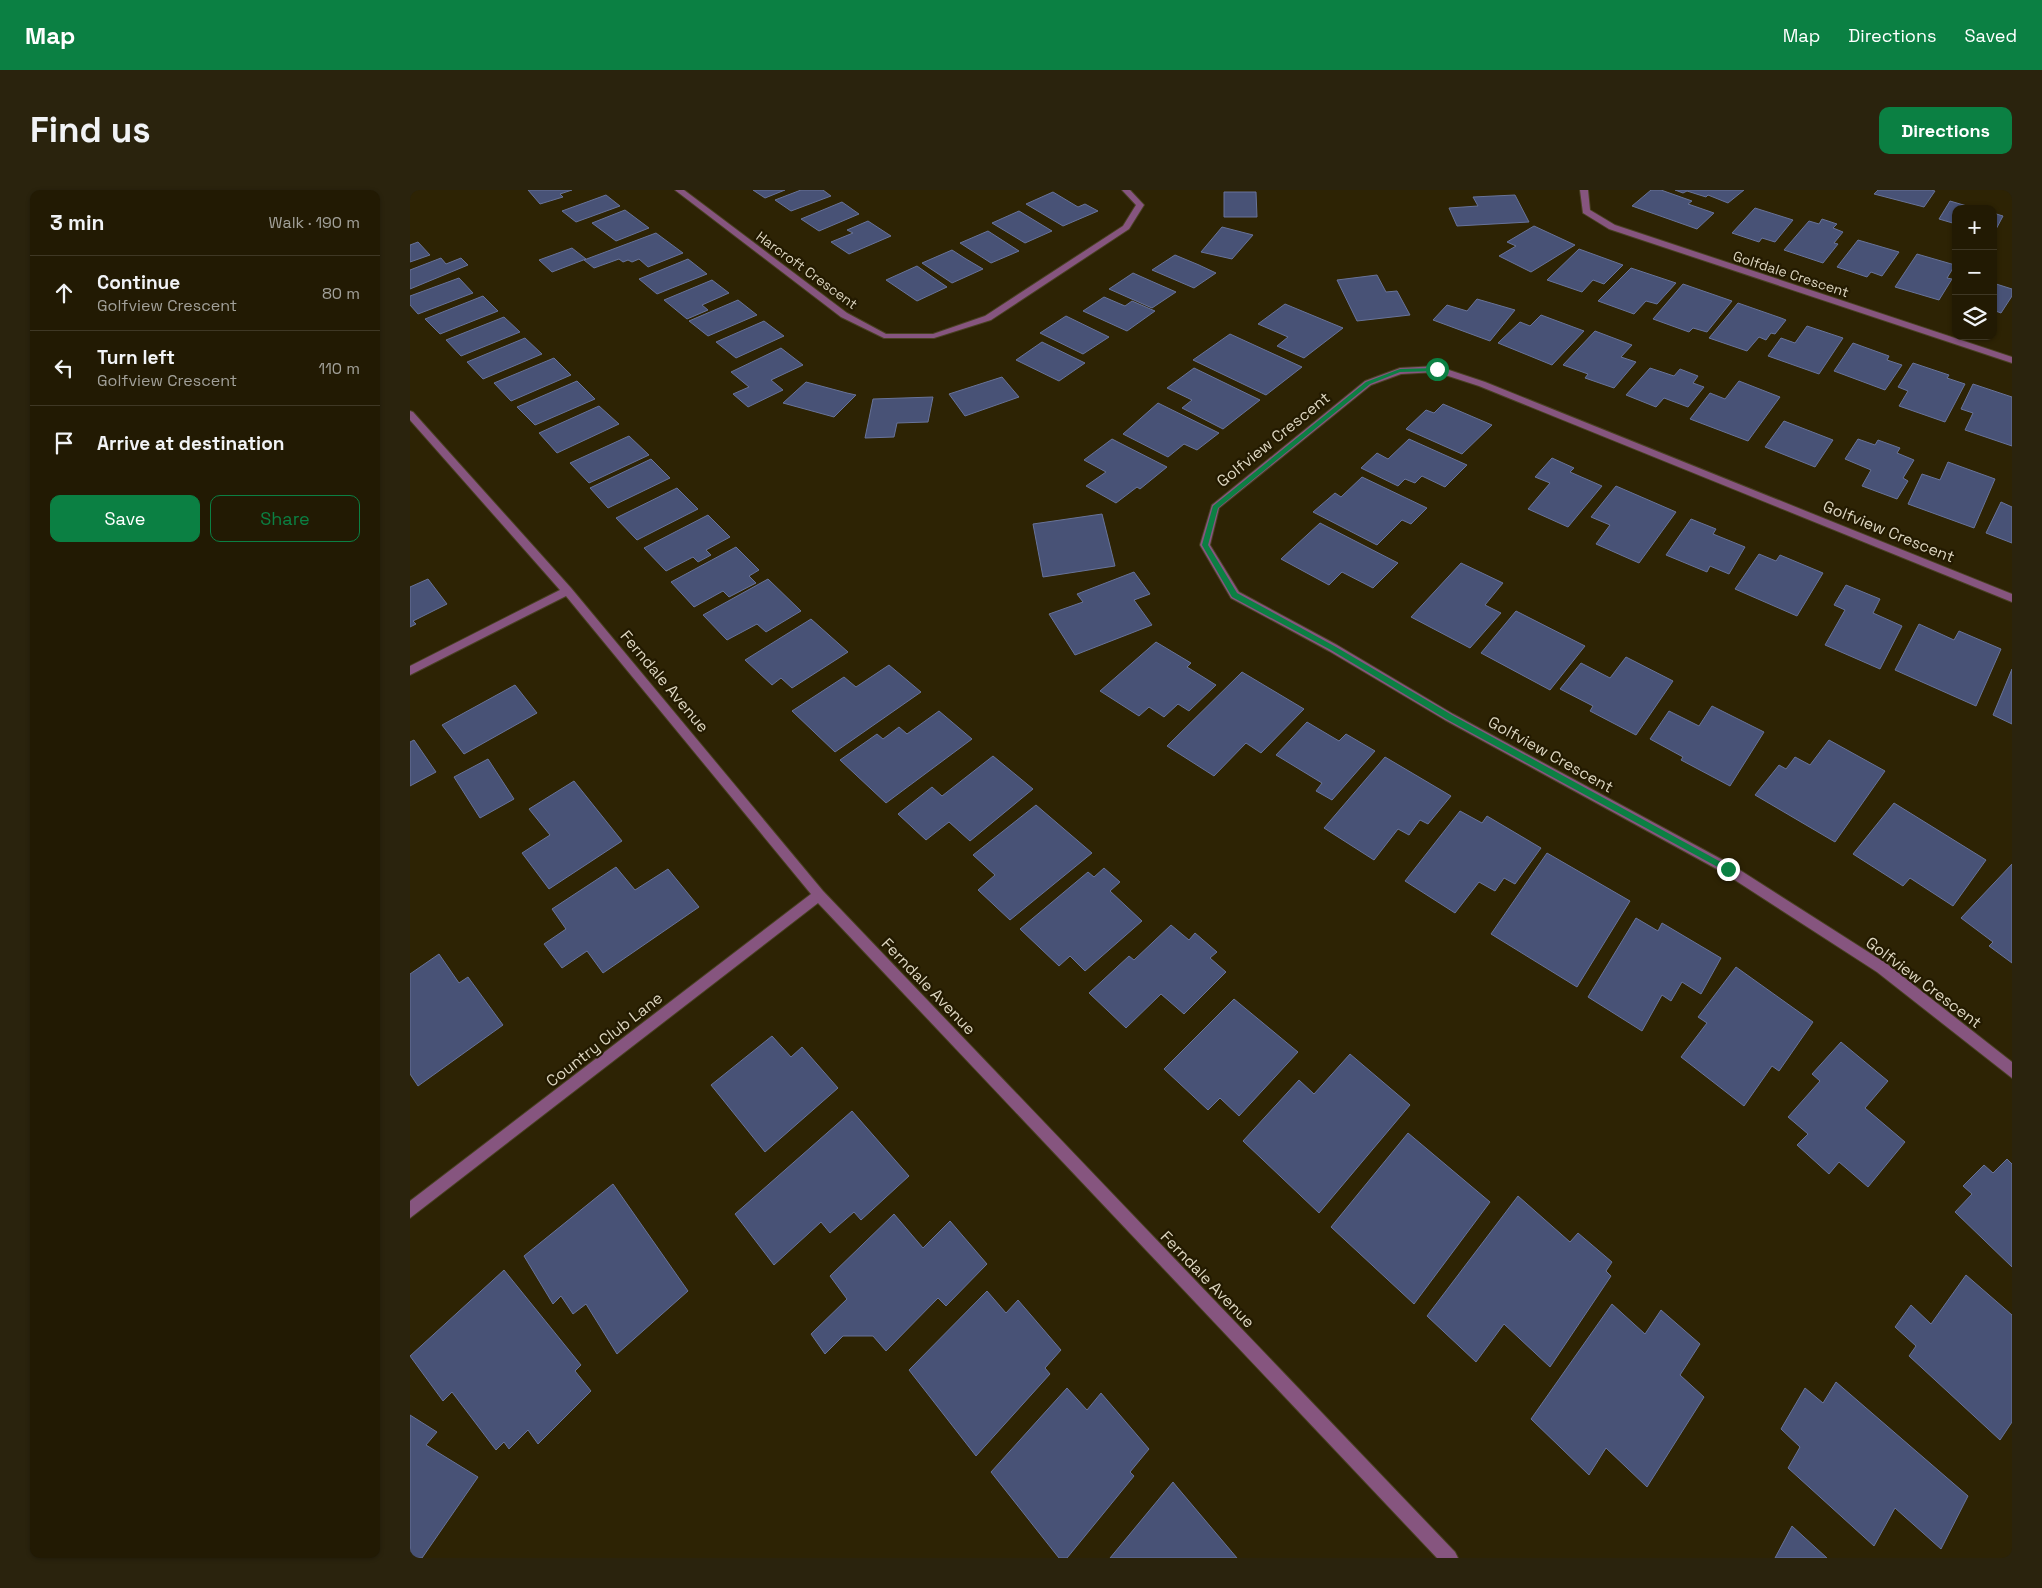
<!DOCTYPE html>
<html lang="en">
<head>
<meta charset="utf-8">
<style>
	:root { --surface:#221a03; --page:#2a230d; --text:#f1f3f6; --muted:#a2a19a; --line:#3f3825; --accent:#0b8043 }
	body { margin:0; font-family:"Space Grotesk",sans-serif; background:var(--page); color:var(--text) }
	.controls { position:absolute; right:15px; top:15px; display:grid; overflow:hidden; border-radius:10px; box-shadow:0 1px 4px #0004 }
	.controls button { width:45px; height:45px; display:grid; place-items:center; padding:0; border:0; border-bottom:1px solid var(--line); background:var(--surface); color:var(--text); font:25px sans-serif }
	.stop { position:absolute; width:15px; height:15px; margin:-11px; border:4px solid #0b8043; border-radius:50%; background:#fff }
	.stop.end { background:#0b8043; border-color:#fff; box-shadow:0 1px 5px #0008 }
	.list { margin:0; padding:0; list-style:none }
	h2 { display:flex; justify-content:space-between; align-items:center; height:65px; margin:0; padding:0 20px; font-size:21px }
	h2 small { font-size:16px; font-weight:400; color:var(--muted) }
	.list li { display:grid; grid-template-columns:32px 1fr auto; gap:15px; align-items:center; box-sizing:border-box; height:75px; padding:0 20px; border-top:1px solid var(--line) }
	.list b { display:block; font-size:19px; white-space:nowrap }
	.list p { margin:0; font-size:16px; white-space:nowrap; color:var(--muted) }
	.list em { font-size:16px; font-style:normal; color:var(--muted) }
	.actions { display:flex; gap:10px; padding:15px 20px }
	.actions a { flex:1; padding:11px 0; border:1px solid var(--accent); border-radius:10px; text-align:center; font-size:18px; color:var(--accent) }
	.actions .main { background:var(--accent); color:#fff }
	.icon { flex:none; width:28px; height:28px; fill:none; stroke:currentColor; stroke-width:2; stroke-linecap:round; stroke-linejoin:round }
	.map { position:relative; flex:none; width:1602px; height:1368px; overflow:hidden; border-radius:10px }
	header { display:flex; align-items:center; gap:30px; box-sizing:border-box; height:70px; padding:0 25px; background:var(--accent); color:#fff }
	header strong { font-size:24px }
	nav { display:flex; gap:28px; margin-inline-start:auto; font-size:18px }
	.intro { display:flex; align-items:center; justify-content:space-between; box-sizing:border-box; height:120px; padding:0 30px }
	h1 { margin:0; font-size:35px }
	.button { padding:12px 22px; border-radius:10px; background:var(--accent); color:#fff; font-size:18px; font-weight:700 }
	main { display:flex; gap:30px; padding:0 30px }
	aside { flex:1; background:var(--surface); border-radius:10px; box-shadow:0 1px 4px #0004 }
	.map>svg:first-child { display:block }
	.building { fill:#485276; stroke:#687399 }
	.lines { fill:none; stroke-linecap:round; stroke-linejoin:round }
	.minor-casing { stroke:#494022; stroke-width:2 }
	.minor { fill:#86557f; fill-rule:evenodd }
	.route { fill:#0b8043 }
	.labels { text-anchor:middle; stroke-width:4.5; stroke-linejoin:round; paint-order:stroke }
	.far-street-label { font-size:14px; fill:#ddd6c0; stroke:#231a00 }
	.street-label { font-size:16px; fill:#ddd6c0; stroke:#231a00 }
</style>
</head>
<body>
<header>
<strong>Map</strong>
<nav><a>Map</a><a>Directions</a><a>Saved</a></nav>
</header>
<div class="intro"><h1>Find us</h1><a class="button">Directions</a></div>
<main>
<aside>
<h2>3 min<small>Walk · 190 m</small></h2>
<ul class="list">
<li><svg class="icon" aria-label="ahead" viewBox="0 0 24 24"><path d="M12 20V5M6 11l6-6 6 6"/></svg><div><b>Continue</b><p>Golfview Crescent</p></div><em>80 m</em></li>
<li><svg class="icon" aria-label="left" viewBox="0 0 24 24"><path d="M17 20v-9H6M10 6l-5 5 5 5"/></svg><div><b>Turn left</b><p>Golfview Crescent</p></div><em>110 m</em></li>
<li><svg class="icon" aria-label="arrive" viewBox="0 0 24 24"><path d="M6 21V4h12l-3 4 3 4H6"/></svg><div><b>Arrive at destination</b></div></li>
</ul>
<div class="actions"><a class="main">Save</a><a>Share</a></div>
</aside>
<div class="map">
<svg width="1602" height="1368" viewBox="0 0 1602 1368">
	<rect width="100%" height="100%" fill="#2d2304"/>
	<g class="building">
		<path d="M118,0H162L150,4L153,7L130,14Z"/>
		<path d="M343,0H375L355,8Z"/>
		<path d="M391,0H413L421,6L381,21L365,10Z"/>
		<path d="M1241,0H1251L1282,11L1278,14L1304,23L1287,39L1222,16Z"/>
		<path d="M1265,0H1334L1318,13L1298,5L1296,7L1277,1L1273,3Z"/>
		<path d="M1468,0H1521L1525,1L1514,17L1464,4Z"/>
		<path d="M643,2L668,17L675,14L688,21L653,36L616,14Z"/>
		<path d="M814,2H846L847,27H814Z"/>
		<path d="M196,5L210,16L166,32L152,21Z"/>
		<path d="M1105,5L1119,32L1047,36L1039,18L1068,16L1063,7Z"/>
		<path d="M1540,11L1567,19H1546V34L1529,29Z"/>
		<path d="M432,12L449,24L409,41L391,29Z"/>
		<path d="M1345,18L1383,30L1365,52L1352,48L1349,52L1322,43Z"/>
		<path d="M215,20L239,38L206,51L182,33Z"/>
		<path d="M609,21L642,41L615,53L582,33Z"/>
		<path d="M1583,23L1593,26L1584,43H1583Z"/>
		<path d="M1412,29L1427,34L1423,38L1433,42L1424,53L1428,54L1413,73L1374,60L1399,31L1409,34Z"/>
		<path d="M458,31L481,46L439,64L421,52L443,43L437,40Z"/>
		<path d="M1124,36L1165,55L1121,82L1089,66L1106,56L1097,52Z"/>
		<path d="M812,37L843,45L822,69L791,62Z"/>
		<path d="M578,41L609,61L581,73L550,53Z"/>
		<path d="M246,43L273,63L238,77L229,69L222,72L218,70L213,72L209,69L184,78L174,70Z"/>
		<path d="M1448,50L1489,62L1472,86L1461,82L1457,87L1427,77Z"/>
		<path d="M8,52L20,65L0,72V55Z"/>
		<path d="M162,58L176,69L142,82L129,70Z"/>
		<path d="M1169,59L1213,75L1194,94L1183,90L1172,102L1137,90Z"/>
		<path d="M542,60L556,69L573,79L542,93L512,73Z"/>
		<path d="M1507,64L1545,75L1537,88L1542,89L1529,110L1485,97Z"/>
		<path d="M765,65L789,75L806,83L784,98L742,80Z"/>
		<path d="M31,68L36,74L51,68L58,75L0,99V80Z"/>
		<path d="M278,69L297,84L247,104L229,89Z"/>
		<path d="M507,76L537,97L507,111L476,90Z"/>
		<path d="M1221,78L1266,93L1247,114L1236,111L1224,124L1188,111Z"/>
		<path d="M723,83L741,91L766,102L742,118L699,99Z"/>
		<path d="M967,85L976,102L987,101L1000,125L947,131L927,90Z"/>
		<path d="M49,88L63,103L8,124L0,115V106Z"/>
		<path d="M302,90L319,103L292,115L298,120L277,129L254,110Z"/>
		<path d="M1583,93L1602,99V106L1591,123L1583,120Z"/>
		<path d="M1273,94L1322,111L1297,142L1283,138L1279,142L1243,129Z"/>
		<path d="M73,106L88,121L30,144L15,129Z"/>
		<path d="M694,107L715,116L722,111L745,121L717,141L673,121Z"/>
		<path d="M1067,109L1105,120L1080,151L1023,130L1037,115L1057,121Z"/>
		<path d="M328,110L347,125L298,146L279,131Z"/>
		<path d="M1328,113L1371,128L1376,130L1365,144L1361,143L1356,150L1349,147L1337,161L1299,148Z"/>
		<path d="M875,114L933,138L894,168L867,156L878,147L848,134Z"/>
		<path d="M1131,125L1174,141L1142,175L1088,153L1110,132L1120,136Z"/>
		<path d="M656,126L697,146L699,147L673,164L630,143Z"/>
		<path d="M94,127L110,142L51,166L36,150Z"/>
		<path d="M354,131L374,146L326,168L306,152Z"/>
		<path d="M1397,136L1433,148L1409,184L1358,166L1371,148L1385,153Z"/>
		<path d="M1185,141L1222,155L1211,167L1226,172L1204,198L1175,188L1178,184L1153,175Z"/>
		<path d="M820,144L892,177L856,205L783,170Z"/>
		<path d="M115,148L132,164L73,189L57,172Z"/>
		<path d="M632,152L675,173L649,191L606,170Z"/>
		<path d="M1443,153L1479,166L1477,170L1492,175L1475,200L1424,181Z"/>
		<path d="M371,158L393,175L361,190L373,200L338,217L323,204L339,197L321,182Z"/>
		<path d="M144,168L161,185L101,211L84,193Z"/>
		<path d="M1503,173L1539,185L1537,188L1555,194L1535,232L1489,216L1498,201L1488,197Z"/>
		<path d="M784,178L850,210L813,239L772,218L782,210L757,198Z"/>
		<path d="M1240,178L1264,186L1270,179L1288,186L1283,193L1294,197L1278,217L1254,208L1246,217L1216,205Z"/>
		<path d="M592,187L609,207L555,226L539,204Z"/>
		<path d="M167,191L185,209L125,235L107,217Z"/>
		<path d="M1329,191L1370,207L1338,251L1280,229L1300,203L1315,209Z"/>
		<path d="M396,192L437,203L446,205L424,227L373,213Z"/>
		<path d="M1563,194L1602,207V256L1555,240L1563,223L1551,219Z"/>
		<path d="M523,207L518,232L487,233L484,247L455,248L463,209Z"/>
		<path d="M748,213L809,243L787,260L774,254L758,267L713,244Z"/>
		<path d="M1033,214L1082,235L1052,264L996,239L1016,220L1024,223Z"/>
		<path d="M189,216L209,234L147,263L129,243Z"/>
		<path d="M1374,231L1423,250L1405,277L1355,257Z"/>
		<path d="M219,246L239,265L179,293L160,273Z"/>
		<path d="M702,249L757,277L730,299L727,297L706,313L676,296L696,282L674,270Z"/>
		<path d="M999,249L1057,275L1035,297L1012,286L1005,293L995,289L988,296L951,278L967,263L978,269Z"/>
		<path d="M1448,249L1465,255L1468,250L1490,258L1487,263L1504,270L1493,288L1498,291L1487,309L1452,296L1461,280L1435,269Z"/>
		<path d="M1142,268L1164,278L1160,282L1192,296L1158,337L1118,319L1140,293L1125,287Z"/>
		<path d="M241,269L260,288L198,318L180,298Z"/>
		<path d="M1538,272L1585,289L1564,338L1498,314L1512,284L1530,290Z"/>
		<path d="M952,287L1017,318L1001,334L992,330L967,355L903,322L925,303L931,307Z"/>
		<path d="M1206,296L1266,322L1229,373L1186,354L1200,335L1181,327Z"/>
		<path d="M267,298L288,319L227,350L206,328Z"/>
		<path d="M1591,312L1602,317V353L1576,343Z"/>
		<path d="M692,324L705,376L633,387L623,334Z"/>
		<path d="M298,325L320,347L296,360L301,365L288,372L283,367L256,381L234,358Z"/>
		<path d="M1281,329L1306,339L1303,344L1335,357L1319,384L1300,376L1297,382L1256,365Z"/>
		<path d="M910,333L988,373L963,398L932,382L919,395L871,369Z"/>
		<path d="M326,357L349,380L339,386L346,393L319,407L313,401L284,417L261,392Z"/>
		<path d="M1349,364L1366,371L1370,365L1413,383L1387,426L1325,399Z"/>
		<path d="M1051,373L1093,393L1075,415L1091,423L1060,458L1001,427Z"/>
		<path d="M724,382L740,404L724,410L742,435L665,465L639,424L673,412L667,404Z"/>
		<path d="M18,389L37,414L3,431L6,434L0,437V397Z"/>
		<path d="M358,389L391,421L356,442L347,434L317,450L293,425Z"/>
		<path d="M1436,395L1470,409L1463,423L1492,436L1470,479L1415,455L1435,420L1424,415Z"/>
		<path d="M1106,421L1175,456L1140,500L1071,463Z"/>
		<path d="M401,429L438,462L382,498L371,488L362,495L335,470Z"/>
		<path d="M1509,434L1544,450L1549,441L1591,459L1566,516L1485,480Z"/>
		<path d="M746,452L781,473L777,477L806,495L779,521L768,514L754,527L739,517L729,526L690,501Z"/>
		<path d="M1216,467L1263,491L1226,545L1180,521L1183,516L1150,499L1171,473L1200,488Z"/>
		<path d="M479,475L511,502L425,562L382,521L434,487L446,497Z"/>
		<path d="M1602,479V534L1583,525Z"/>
		<path d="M832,482L894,519L851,563L836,553L804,586L757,556Z"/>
		<path d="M105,495L127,523L54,564L32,535Z"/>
		<path d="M1302,516L1354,542L1320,596L1271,570L1273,567L1240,549L1259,521L1289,536Z"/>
		<path d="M529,521L562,549L476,613L430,570L467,544L473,549L489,537L497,544Z"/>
		<path d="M897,532L929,551L936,544L965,561L922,610L906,601L912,593L866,565Z"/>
		<path d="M4,550L26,582L0,596V552Z"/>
		<path d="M1419,550L1475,581L1425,652L1345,605L1369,575L1376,579L1385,567L1400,575Z"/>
		<path d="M583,566L623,599L560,651L539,632L516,650L488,624L522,597L532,606Z"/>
		<path d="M975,567L1041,606L1018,634L1010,630L999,645L988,639L964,670L914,638Z"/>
		<path d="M78,569L104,609L70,628L44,587Z"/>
		<path d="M164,591L212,651L139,699L112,663L140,645L119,619Z"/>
		<path d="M1484,613L1576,670L1543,716L1500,688L1493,696L1443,664Z"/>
		<path d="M626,615L682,663L600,730L568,700L585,685L563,665Z"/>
		<path d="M1050,621L1072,633L1077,626L1131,658L1105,694L1094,688L1085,701L1069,692L1045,723L995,691Z"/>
		<path d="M1137,663L1220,711L1167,797L1081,744Z"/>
		<path d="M1602,674V773L1579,756L1583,752L1551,728Z"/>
		<path d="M206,677L225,700L258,679L289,717L193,783L177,761L152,778L134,754L156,739L142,719Z"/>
		<path d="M694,678L710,692L700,701L732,731L675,781L660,766L649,776L610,739L678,682L684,687Z"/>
		<path d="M1226,728L1248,741L1252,733L1311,768L1291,804L1272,792L1261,811L1252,805L1232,841L1178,807Z"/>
		<path d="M761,735L779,750L785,743L807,762L800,768L816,782L774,824L751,804L716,838L679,803L719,766L724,770Z"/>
		<path d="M29,764L49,793L58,787L93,835L8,896L0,884V784Z"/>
		<path d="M1326,777L1403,832L1369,881L1362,876L1334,916L1271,867L1297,833L1288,827Z"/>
		<path d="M824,809L888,862L829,926L810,908L798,920L754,879Z"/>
		<path d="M362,846L381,867L392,857L428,898L355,962L301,895Z"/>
		<path d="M1431,852L1478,891L1455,918L1495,952L1458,997L1429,972L1419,984L1387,955L1398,944L1378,927L1410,891L1402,884Z"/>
		<path d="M940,864L1000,915L909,1023L833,951L889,890L904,904Z"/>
		<path d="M442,921L499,986L451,1030L444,1022L420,1043L411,1032L364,1075L325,1024Z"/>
		<path d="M998,943L1080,1012L1004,1114L921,1037Z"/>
		<path d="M1597,969L1602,974V1077L1545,1022L1562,1004L1553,996L1574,975L1583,983Z"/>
		<path d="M203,994L278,1101L207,1164L176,1114L163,1124L151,1106L143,1114L114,1066Z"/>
		<path d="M1108,1006L1160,1052L1168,1043L1202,1072L1196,1081L1201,1086L1140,1177L1094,1134L1066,1172L1017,1126Z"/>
		<path d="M484,1024L513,1058L540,1031L577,1074L536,1116L528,1108L476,1161L463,1146H433L415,1164L401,1144L437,1109L420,1086Z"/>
		<path d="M94,1080L171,1175L165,1181L181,1201L128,1254L118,1240L99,1259L94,1252L86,1260L42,1202L33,1211L0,1166Z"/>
		<path d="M1556,1085L1602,1125V1232L1590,1250L1499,1166L1506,1156L1485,1137L1501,1115L1521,1134Z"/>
		<path d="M577,1101L596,1123L608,1110L651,1160L635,1178L640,1184L566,1266L499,1180Z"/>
		<path d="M1202,1114L1235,1144L1251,1120L1290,1154L1270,1185L1294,1207L1237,1297L1196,1258L1179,1285L1121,1229Z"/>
		<path d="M1426,1192L1558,1306L1531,1359L1485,1318L1464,1356L1378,1278L1390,1257L1371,1239L1395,1198L1413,1213Z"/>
		<path d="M657,1198L677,1220L691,1203L739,1259L720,1282L724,1286L657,1368H649L581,1282Z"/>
		<path d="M0,1225L27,1242L16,1255L68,1287L12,1368H0Z"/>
		<path d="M763,1292L767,1297L827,1368H700Z"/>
		<path d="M1382,1336L1417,1368H1365Z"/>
	</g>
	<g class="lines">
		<g class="minor-casing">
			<g id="minor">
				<path d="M265,0H274L437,123L476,144H523L575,126L713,36L726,15L712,0H720L734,15L719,39L581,130L524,148H474L431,127Z"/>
				<path d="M1170,0H1178L1180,20L1205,35L1602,167V173L1199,39L1173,23Z"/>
				<path d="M1027,176L1075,192L1602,404V412L1069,196L1026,182L991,184L961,195L809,318L800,355L829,402L927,455L1043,524L1322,675L1477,774L1602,872V888L1467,782L1314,683L1035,530L919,461L821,408L790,355L802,315L955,191L990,178Z"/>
				<path d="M0,221L3,222L161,398L413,701L1045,1362L1048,1368H1027L408,713L0,1028V1011L401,704L156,406L0,485V476L150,400L0,230Z"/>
			</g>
		</g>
		<use href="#minor" class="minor"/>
	</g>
	<path class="route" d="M1027,178L1029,181L990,182L960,194L808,318L798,355L827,403L926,457L1042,525L1320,677V681H1315L1036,529L921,460L822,407L792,355L803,316L956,192L990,179Z"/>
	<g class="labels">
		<g class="far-street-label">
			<text transform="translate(397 80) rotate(36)" y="5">Harcroft Crescent</text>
			<text transform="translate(1381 84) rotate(18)" y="5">Golfdale Crescent</text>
		</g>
		<g class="street-label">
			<text transform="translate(863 249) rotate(-39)" y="6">Golfview Crescent</text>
			<text transform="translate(1479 341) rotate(22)" y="6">Golfview Crescent</text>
			<text transform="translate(255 491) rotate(50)" y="6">Ferndale Avenue</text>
			<text transform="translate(1141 564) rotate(29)" y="6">Golfview Crescent</text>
			<text transform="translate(1514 792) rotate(37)" y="6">Golfview Crescent</text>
			<text transform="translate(519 796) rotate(46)" y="6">Ferndale Avenue</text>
			<text transform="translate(194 849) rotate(-38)" y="6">Country Club Lane</text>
			<text transform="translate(798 1089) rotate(46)" y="6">Ferndale Avenue</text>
		</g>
	</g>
</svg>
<div class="controls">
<button>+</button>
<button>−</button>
<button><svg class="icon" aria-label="layers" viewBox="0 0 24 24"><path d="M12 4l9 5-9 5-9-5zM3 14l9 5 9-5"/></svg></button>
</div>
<div class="stop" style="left:1027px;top:179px"></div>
<div class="stop end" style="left:1318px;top:679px"></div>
</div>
</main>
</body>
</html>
